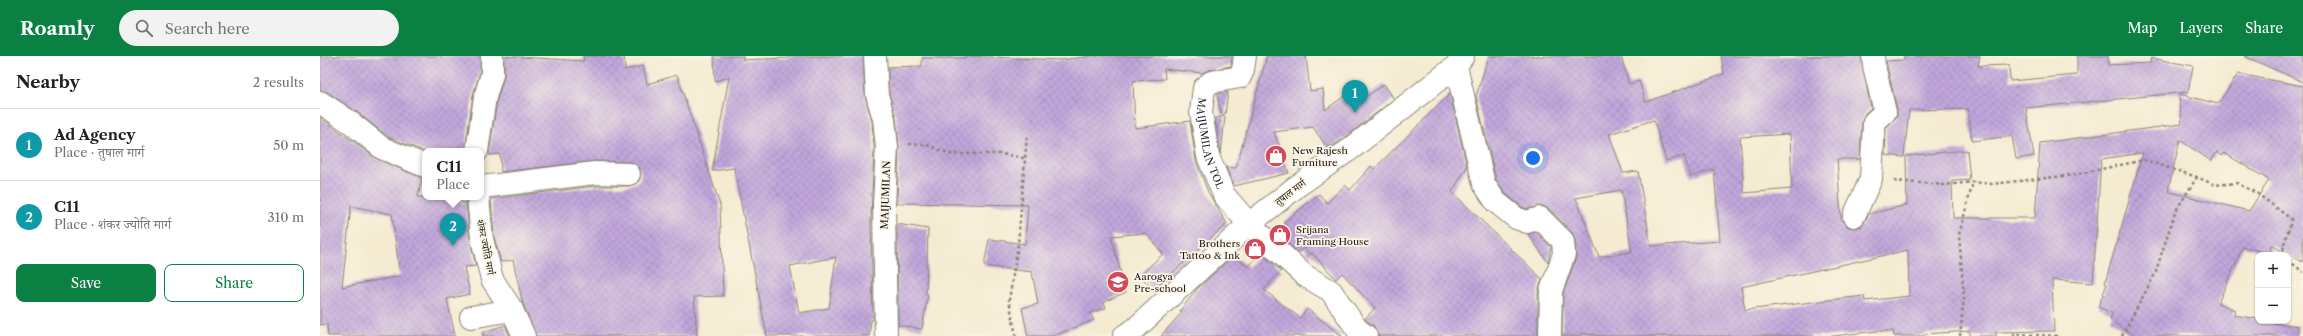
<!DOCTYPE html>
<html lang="en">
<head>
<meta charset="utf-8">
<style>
	:root { --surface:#fff; --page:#f2f2f2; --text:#202124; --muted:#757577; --line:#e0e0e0; --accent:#0b8043 }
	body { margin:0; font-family:"Libre Caslon Text","Noto Serif Devanagari",serif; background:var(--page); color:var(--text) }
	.controls { position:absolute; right:12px; bottom:12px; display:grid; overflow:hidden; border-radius:8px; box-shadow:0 1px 3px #0004 }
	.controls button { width:36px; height:36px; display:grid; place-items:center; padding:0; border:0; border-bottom:1px solid var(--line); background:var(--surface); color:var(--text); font:20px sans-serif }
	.you { position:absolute; left:1213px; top:102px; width:14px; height:14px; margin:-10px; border:3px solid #fff; border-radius:50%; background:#1a73e8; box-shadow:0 0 0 6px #1a73e833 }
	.badge { display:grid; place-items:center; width:26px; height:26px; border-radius:50%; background:var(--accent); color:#fff; font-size:13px; font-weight:700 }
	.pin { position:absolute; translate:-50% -33px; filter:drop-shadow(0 1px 2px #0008) }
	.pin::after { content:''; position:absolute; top:21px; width:14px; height:12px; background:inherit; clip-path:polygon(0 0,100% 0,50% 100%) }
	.popup { position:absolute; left:102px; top:92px; width:62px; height:52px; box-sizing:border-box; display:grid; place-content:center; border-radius:8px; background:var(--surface); filter:drop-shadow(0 1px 3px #0005); font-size:13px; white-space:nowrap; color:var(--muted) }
	.popup b { font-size:15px; color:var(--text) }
	.popup::after { content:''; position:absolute; left:50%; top:100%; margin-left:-8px; border:8px solid transparent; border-top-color:var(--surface) }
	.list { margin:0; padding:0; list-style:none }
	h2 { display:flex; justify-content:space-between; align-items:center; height:52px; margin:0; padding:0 16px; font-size:17px }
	h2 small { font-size:13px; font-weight:400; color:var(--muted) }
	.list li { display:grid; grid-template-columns:26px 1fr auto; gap:12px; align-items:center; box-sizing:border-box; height:72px; padding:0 16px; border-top:1px solid var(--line) }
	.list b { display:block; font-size:15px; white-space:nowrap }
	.list p { margin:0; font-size:13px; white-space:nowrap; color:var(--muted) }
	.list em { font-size:13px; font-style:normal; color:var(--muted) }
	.actions { display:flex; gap:8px; padding:12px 16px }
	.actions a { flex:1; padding:9px 0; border:1px solid var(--accent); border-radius:8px; text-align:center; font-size:14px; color:var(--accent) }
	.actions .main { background:var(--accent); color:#fff }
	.icon { flex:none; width:22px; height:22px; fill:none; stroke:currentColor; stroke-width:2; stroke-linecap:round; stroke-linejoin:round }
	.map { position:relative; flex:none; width:1983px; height:280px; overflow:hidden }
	header { display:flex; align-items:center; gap:24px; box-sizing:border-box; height:56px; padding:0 20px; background:var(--accent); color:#fff }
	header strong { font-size:19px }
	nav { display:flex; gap:22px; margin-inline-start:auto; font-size:14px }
	.search { width:280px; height:36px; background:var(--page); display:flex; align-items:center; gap:10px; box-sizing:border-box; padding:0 14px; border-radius:22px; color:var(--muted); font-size:15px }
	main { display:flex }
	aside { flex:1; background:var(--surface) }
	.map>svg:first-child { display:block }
	.building { fill:url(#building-cross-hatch); fill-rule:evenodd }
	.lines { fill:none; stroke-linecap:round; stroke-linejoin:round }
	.minor-casing { stroke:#888476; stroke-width:24 }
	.path { stroke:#888476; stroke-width:2.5; stroke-dasharray:3 3; stroke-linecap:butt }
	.minor { stroke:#fff; stroke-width:22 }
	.labels { text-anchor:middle; stroke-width:3.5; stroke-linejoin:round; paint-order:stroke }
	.street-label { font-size:10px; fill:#1c1c1c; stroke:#fcf5e5 }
	.poi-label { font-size:10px; fill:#1c1c1c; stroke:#fcf5e5; text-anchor:start }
</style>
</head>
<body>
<header>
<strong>Roamly</strong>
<div class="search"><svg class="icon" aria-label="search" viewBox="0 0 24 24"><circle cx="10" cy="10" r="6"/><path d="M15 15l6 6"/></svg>Search here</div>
<nav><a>Map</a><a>Layers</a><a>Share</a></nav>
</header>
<main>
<aside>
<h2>Nearby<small>2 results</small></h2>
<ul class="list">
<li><span class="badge" style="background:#0f9aa8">1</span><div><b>Ad Agency</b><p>Place · तुषाल मार्ग</p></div><em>50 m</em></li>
<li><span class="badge" style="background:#0f9aa8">2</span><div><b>C11</b><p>Place · शंकर ज्योति मार्ग</p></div><em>310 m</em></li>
</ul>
<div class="actions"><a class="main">Save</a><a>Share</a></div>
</aside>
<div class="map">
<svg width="1983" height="280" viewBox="0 0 1983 280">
	<defs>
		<pattern id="building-cross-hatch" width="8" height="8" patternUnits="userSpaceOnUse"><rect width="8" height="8" fill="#c1a6dc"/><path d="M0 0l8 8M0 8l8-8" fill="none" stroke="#a58ebc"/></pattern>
	</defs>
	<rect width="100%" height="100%" fill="#fcf5e5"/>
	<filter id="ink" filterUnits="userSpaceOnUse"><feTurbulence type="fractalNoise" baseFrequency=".025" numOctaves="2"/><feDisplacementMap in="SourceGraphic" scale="8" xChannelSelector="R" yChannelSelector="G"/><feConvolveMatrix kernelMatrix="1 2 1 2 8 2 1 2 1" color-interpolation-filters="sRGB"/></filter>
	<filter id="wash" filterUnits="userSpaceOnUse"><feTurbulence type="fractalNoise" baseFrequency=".012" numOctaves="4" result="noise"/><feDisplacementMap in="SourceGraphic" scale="16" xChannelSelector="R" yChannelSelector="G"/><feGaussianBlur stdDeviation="0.9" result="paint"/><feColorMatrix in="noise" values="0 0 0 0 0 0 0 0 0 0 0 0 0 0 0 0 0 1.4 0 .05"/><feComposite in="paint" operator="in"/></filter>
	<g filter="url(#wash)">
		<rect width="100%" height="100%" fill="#f4ebd1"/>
		<g id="blocks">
			<g class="building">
				<path d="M0,0H160V16L153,39L145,95L105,96L68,81L37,56L7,36L0,34Z"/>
				<path d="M184,0L264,5L263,0H304L305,14L323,10L327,28L357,19L400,149L403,240L374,241L377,280H216L203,248L193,204L181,206L174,181L171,143L276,130H309L319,125L321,118L320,112L310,106L275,105L181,116L180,98L169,99L177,44L184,21Z"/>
				<path d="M394,0H423V4L469,2L468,0H543L545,40L552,65L554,91L551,164L553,264H551L549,280H447L414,112L392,115L409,21L395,25ZM516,201L509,252L479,257L470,210Z"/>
				<path d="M646,0L740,4L773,0H912L911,10L889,14L882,17L844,13L845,23L813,25L815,72L870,65L876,105L888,136L907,168L833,234L820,219L843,198L826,177L791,180L806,236L784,246L786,252L770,257L774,264L733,280H708L702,252L718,248L712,216L664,210L669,183L705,188L708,149L577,147L579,90L576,62L569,37L568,11L602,10V2H646Z"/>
				<path d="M947,0H986L990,35L1003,33L1005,54L1026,39L1033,50L1064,28L1074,43L1027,80L1013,90H1009L1008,93L993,71L954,76L969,117L914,130L906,111L916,112Z"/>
				<path d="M1169,0H1301L1309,28L1319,25L1326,46L1404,18L1401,0H1541L1551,52L1545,57L1542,65L1540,103H1517L1521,164L1528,171L1535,172L1542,170L1549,158L1587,149L1586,100L1647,94L1650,124L1632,125L1633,162H1715L1720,87L1862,68L1859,38L1898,48L1918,18L1983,30V206L1951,189L1950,197L1923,191L1898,247L1915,254L1914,259L1938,263V265L1978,270L1977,280H1813L1790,264L1792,257L1778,251L1787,228L1785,227L1823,97L1781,103L1773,227L1732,224L1734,275L1676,276V280H1650V275L1604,278V280H1574L1573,275H1557L1513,280H1281L1261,277L1260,280H1242L1243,237L1256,202L1255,184L1252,176L1229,153L1223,150L1207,153L1202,151L1185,137L1176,123L1156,40ZM1334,64L1346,105L1364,100L1371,121L1394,113L1400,185L1331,190L1318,115L1303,117L1289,78ZM1470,78L1472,133L1424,137L1420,81ZM1860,84L1891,105L1897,96L1902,100L1904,97L1949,124L1929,155L1850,136L1848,134ZM1301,134L1312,196L1279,201L1256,142ZM1588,194L1589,240L1545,245L1544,240L1425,254L1421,231Z"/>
				<path d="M1584,0H1660L1658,10L1689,9L1690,25L1757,19V0H1788V9L1830,7L1831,2L1873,10L1868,36L1706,52L1714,100L1696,103L1692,80L1652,85L1648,53L1589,54L1584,101L1565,99L1566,72L1577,60V53L1566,5L1584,4Z"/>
				<path d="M1924,0H1983V26Z"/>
				<path d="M908,36L905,58H901L897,38Z"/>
				<path d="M1130,38L1147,111L1132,136L1222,223L1218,235V280H1058L1054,270L1045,263L1055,252L1022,217L1016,223L992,197L990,199L984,191L978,197L958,178L966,170L964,166L999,138L1007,147L1025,129L1030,134L1051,110L1054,113Z"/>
				<path d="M905,60L901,98L895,62Z"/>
				<path d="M0,61L57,103L102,122L98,141H138L142,147L146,146L150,184L156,210L144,211L150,238L127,243L135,280H8L7,268L0,269ZM31,150L72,158L80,220L22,231Z"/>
				<path d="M577,168L608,173L606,238H608L602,273L578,269Z"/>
				<path d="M1216,176L1231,191L1228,206L1208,178Z"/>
				<path d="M941,197L961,215L944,234L980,262L987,253L1022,280H841L862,256L860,255L878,232L914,199L928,211Z"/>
				<path d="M185,269L190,280H163V276Z"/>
			</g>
		</g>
	</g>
	<g filter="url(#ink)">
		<use href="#blocks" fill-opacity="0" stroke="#888476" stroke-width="1"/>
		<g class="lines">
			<g class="minor-casing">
				<g id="minor">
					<path d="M555,0L557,39L564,63L567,91L564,148L566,280"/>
					<path id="s1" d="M925,0L923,14L920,21L891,26L884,32L881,56L888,100L904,139L929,168L984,219L1011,235L1037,273L1046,280"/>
					<path d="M1136,10L1164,128L1176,146L1196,162L1207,166L1220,162L1243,185L1244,198L1231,235L1230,280"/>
					<path d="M0,46L30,66L62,92L105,110"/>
					<path d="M157,95L165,41L172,18V0"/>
					<path d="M161,131L275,117L309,118"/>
					<path d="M158,141L162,183L172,223L192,254L204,280"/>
					<path d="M1534,160L1551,123L1554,66L1565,56L1554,10L1553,0"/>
					<path d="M151,261L192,254"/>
					<path d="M804,280L815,273L929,168L976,131L1032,92L1136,10L1143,0"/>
				</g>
			</g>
			<g class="path">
				<path d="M589,88L607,89L630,98H682L704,102"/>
				<path d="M1574,125L1625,129L1653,126L1672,128L1753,119L1824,104L1877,121L1895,129L1917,127L1938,138L1971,163C1970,176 1962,186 1963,199"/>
				<path d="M1968,204L1983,216"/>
				<path d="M696,280L689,244L698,189L707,79"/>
				<path d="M1640,280L1644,241L1639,179L1653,126"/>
				<path d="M1694,280V278L1738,280"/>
				<path d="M1802,280L1835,218L1855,156L1877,121"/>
			</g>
			<use href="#minor" class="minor"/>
		</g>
	</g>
	<defs>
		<g id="shop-disc" transform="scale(1.15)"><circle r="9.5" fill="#d1495b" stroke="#fcf5e5"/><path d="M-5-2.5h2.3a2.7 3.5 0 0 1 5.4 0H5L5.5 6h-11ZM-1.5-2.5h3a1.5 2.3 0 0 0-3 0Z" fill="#fff"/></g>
		<g id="school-disc" transform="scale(1.15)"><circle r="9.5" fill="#d1495b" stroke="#fcf5e5"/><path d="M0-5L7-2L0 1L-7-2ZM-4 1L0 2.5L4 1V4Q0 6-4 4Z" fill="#fff"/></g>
	</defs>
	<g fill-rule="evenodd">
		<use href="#shop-disc" x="956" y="100"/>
		<use href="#shop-disc" x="960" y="179"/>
		<use href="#shop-disc" x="935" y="193"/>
		<use href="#school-disc" x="798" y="226"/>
	</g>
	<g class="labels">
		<g class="street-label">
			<text dy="4" stroke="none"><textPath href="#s1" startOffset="117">MAIJUMILAN TOL</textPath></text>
			<text transform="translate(970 136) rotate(-37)" y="4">तुषाल मार्ग</text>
			<text transform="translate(565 139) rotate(-88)" y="4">MAIJUMILAN</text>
			<text transform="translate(166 191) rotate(79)" y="4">शंकर ज्योति मार्ग</text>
		</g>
		<g class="poi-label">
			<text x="972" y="98">New Rajesh<tspan x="972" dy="12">Furniture</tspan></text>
			<text x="976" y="177">Srijana<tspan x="976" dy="12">Framing House</tspan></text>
			<text x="920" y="191" text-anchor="end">Brothers<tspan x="920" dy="12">Tattoo &amp; Ink</tspan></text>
			<text x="814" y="224">Aarogya<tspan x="814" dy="12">Pre-school</tspan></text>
		</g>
	</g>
</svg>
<div class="controls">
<button>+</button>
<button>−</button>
</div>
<div class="you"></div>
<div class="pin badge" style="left:1035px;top:57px;background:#0f9aa8">1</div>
<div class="pin badge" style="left:133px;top:190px;background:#0f9aa8">2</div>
<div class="popup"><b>C11</b>Place</div>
</div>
</main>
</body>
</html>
